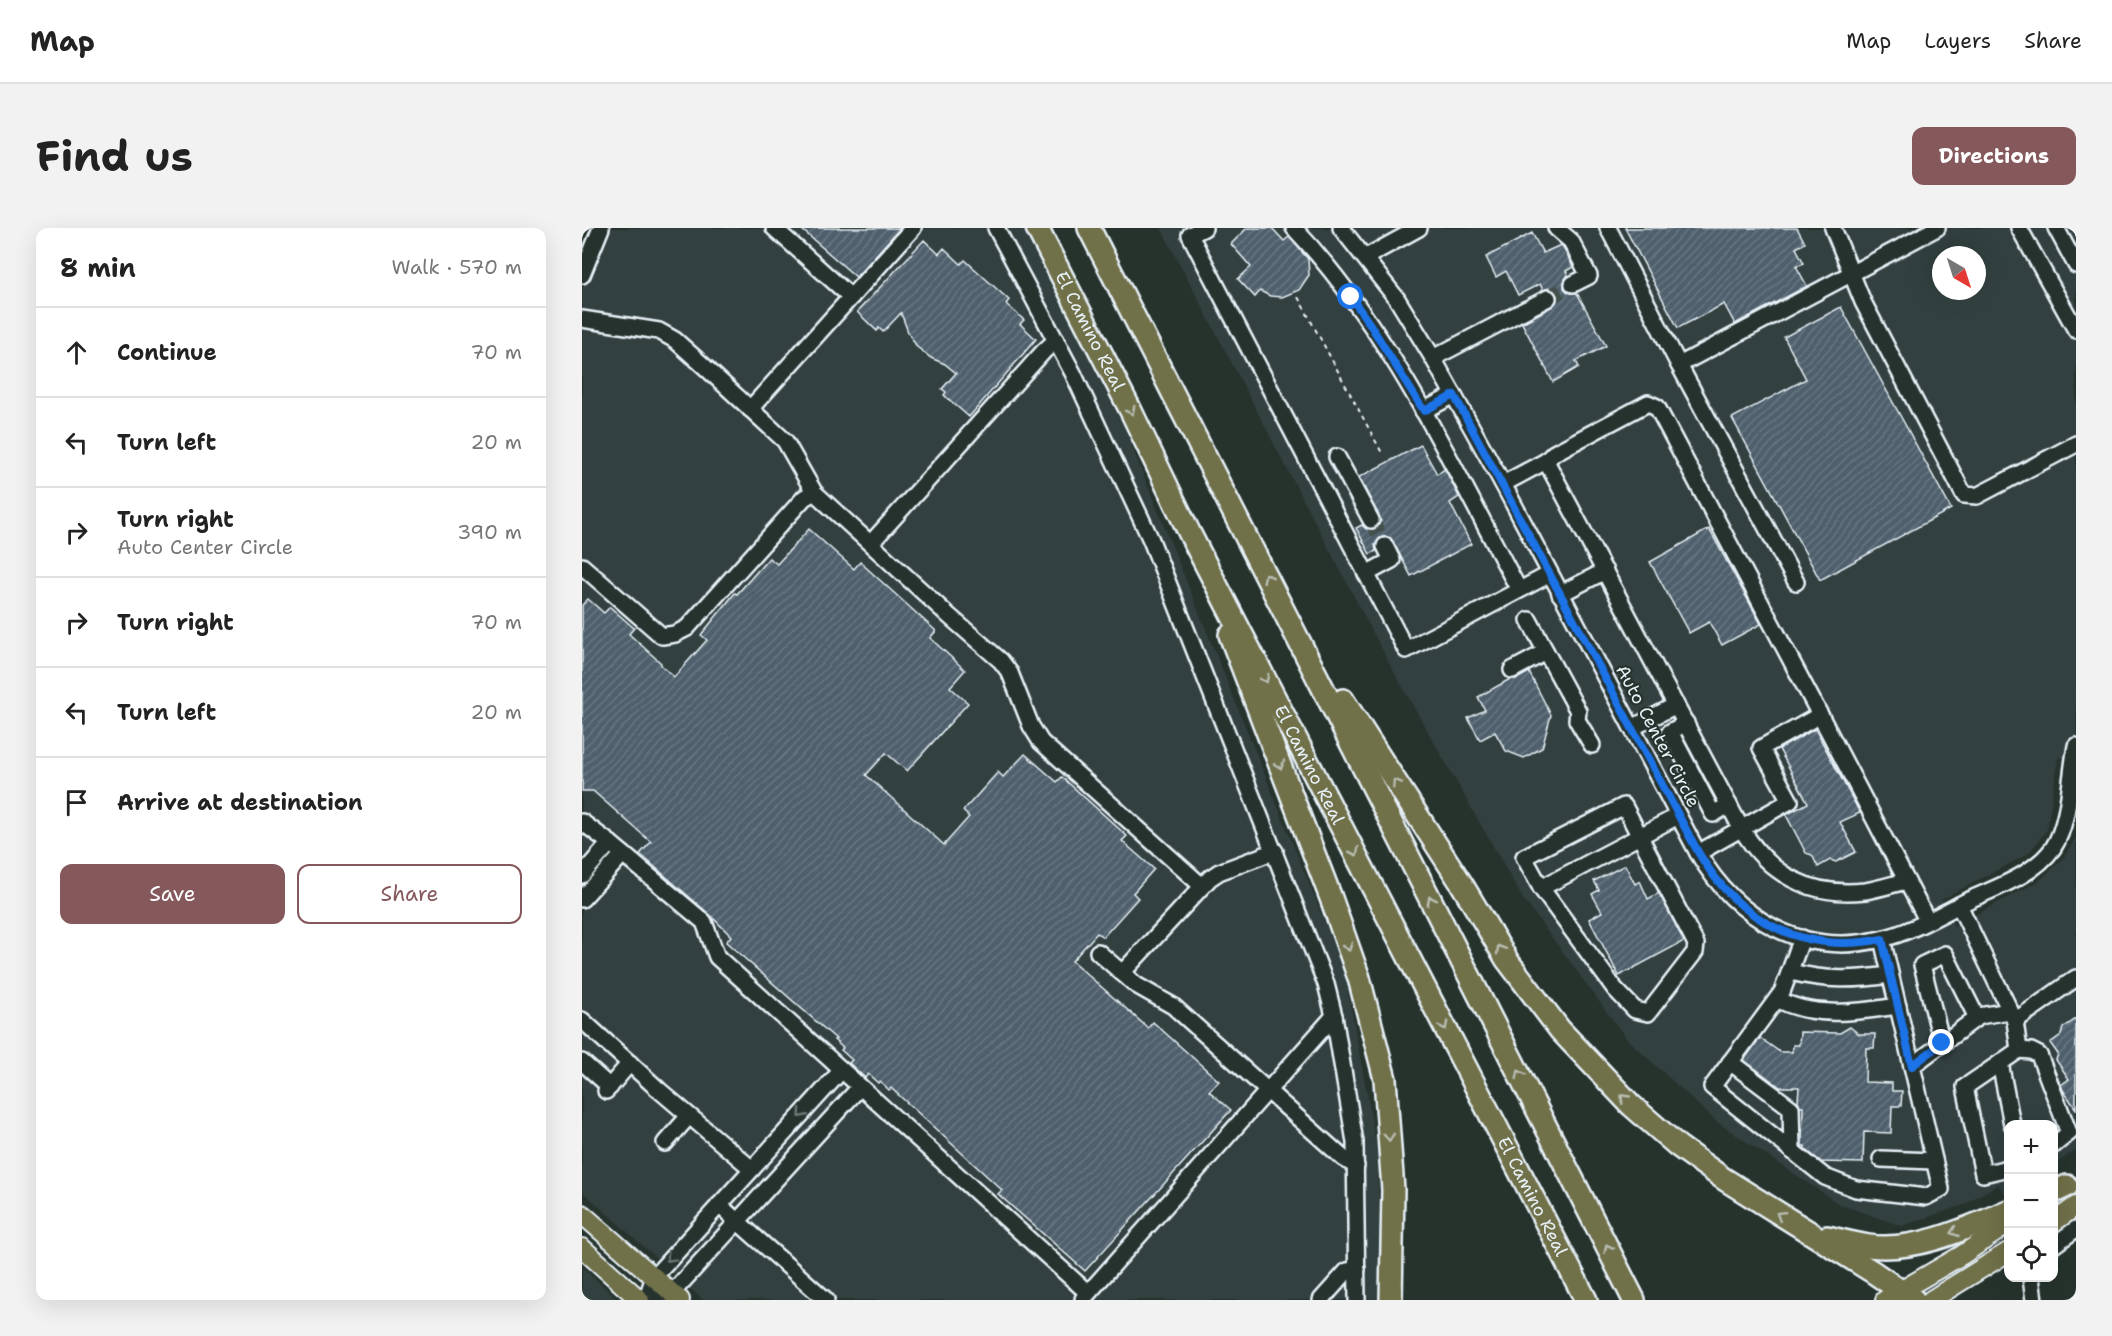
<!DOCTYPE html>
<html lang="en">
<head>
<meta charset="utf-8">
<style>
	:root { --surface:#fff; --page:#f2f2f2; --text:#222; --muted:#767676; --line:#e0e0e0; --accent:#85585c }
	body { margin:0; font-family:"Shantell Sans",sans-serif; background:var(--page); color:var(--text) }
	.controls { position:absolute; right:18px; bottom:18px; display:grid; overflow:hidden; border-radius:12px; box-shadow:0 6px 24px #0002 }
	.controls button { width:54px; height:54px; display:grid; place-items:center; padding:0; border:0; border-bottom:2px solid var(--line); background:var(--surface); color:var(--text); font:30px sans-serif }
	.compass { position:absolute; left:1350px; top:18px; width:54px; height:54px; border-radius:50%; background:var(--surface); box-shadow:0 6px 24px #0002; rotate:141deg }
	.stop { position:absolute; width:18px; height:18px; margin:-14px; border:4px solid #1a73e8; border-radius:50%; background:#fff }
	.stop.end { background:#1a73e8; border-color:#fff; box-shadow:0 2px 6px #0008 }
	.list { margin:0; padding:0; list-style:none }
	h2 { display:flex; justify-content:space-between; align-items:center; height:78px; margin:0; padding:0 24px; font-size:26px }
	h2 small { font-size:20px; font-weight:400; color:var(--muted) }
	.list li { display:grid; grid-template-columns:39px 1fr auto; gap:18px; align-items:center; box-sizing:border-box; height:90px; padding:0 24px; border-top:2px solid var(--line) }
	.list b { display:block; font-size:22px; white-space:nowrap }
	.list p { margin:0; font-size:20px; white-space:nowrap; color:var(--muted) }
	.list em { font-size:20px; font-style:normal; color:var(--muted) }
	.actions { display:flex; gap:12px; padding:18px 24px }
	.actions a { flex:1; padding:14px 0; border:2px solid var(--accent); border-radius:12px; text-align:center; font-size:21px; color:var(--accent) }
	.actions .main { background:var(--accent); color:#fff }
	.icon { flex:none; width:33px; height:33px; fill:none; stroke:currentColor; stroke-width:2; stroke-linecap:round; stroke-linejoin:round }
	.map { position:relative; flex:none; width:1494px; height:1072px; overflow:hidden; border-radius:12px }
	header { display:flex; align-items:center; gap:36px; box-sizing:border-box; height:84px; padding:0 30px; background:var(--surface); border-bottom:2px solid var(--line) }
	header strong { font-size:28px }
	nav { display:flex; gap:33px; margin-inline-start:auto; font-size:21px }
	.intro { display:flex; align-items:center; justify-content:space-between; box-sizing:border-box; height:144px; padding:0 36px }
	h1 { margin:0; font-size:42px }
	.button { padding:15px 27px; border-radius:12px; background:var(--accent); color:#fff; font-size:21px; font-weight:700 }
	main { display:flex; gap:36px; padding:0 36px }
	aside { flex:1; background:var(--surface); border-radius:12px; box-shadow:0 6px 24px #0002 }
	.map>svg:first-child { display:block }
	.built { fill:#324040; fill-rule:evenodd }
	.building { fill:url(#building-hatch); stroke:#e8f1f8; stroke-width:1.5 }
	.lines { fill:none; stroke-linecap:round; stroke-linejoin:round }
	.minor-tunnel { stroke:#43504b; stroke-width:15; stroke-dasharray:15 8; stroke-linecap:butt }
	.minor-casing { stroke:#e8f1f8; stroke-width:20 }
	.major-casing { stroke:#e8f1f8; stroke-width:22 }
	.highway-casing { stroke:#e8f1f8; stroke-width:26 }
	.path { stroke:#e8f1f8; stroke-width:2; stroke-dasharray:4.5 4.5; stroke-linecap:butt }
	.minor { stroke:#26332d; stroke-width:15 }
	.major { stroke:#70704a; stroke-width:18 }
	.highway { stroke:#70704a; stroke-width:21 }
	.oneway { stroke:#b8bdb2 }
	.oneway2 { stroke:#6a7674 }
	.route { stroke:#1a73e8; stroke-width:8 }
	.labels { text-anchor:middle; stroke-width:4.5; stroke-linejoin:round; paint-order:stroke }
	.street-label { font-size:18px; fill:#e8f1f8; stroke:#26332d }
</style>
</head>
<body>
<header>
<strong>Map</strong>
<nav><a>Map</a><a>Layers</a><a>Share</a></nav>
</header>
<div class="intro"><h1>Find us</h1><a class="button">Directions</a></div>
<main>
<aside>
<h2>8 min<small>Walk · 570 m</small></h2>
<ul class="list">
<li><svg class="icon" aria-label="ahead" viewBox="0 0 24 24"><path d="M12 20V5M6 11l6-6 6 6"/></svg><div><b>Continue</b></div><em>70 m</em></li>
<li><svg class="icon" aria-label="left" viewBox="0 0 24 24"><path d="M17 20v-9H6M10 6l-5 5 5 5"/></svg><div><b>Turn left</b></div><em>20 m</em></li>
<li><svg class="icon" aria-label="right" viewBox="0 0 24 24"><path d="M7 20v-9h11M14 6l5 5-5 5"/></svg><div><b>Turn right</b><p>Auto Center Circle</p></div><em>390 m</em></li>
<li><svg class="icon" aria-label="right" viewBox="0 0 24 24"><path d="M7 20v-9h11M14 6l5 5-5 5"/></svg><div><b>Turn right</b></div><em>70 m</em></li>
<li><svg class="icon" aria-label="left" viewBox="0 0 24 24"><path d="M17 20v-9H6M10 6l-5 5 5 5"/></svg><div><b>Turn left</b></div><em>20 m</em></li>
<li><svg class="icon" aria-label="arrive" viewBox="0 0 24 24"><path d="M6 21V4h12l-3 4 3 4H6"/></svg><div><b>Arrive at destination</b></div></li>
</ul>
<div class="actions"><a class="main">Save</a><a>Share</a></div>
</aside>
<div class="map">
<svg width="1494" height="1072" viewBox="0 0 1494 1072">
	<defs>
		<pattern id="building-hatch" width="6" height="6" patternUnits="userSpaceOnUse" patternTransform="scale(1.5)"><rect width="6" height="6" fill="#4f606c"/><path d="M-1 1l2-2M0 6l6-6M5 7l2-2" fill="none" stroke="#687782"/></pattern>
	</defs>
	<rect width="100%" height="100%" fill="#26332d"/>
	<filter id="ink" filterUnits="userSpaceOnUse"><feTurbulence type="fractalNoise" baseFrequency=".0167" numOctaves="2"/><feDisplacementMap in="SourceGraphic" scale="12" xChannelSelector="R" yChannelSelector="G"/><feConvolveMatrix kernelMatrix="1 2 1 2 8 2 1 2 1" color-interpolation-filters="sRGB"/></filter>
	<g filter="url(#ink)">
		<g class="built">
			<path d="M10,0H441L543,202L762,742L796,926L798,1018L796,1072H121L0,963V25Z"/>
			<path d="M579,0H1494V532L1476,529L1465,602L1446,626L1360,671L1372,698L1457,653L1481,631L1494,609V922L1472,937V896H1426V966L1424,968L1416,956L1382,977L1320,998L1259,977L1135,894L1045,811L940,669L808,437ZM1359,27H1395V63H1359Z"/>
			<path d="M0,1039L36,1072H0Z"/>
		</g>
		<g class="building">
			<path d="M218,0H318L274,49Z"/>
			<path d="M665,0H690L702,13L707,9L726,31L727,47L717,62L700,69L688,68L678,63L673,69L656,51L669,39L649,16Z"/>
			<path d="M1043,0H1215L1223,15L1214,20L1222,35L1214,38L1225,58L1153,96L1142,76L1096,100Z"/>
			<path d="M950,5L961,25L979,17L981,19L991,39L984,43L986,47L983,51L982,60L986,64L995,65L1024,118L994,133L997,139L971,154L940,95L971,78L976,71L974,65L967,60L961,62L958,56L936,67L924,43L914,49L904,29Z"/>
			<path d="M342,12L357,26L362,20L379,36L383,32L427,72L424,76L442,92L438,96L454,111L387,189L362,167L364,164L360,161L374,145L363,136L349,130L335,119L326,104L319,85L301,104L297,100L295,103L275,84Z"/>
			<path d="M1259,79L1369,281L1238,352L1150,190L1224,151L1202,109Z"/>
			<path d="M839,217L855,246L863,241L877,269L868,275L889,316L829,348L809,310L803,308L798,310L793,317L794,323L788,326L774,300L780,297L784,301H793L799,293L777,249Z"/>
			<path d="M227,301L272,341L278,334L354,403L348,410L383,442L368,459L386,475L325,543L304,525L284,547L362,617L387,589L381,583L416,544L421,549L443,526L475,554L480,549L545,608L540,613L572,641L551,665L556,670L521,709L515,705L490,733L566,800L571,794L637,853L627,863L649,882L503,1043L416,966L420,962L309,860L307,862L298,853L296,855L286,846L283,850L267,835L270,832L259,822L261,820L252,812L254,811L144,714L149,708L128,687L58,626L69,614L11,563H0V377L6,371L22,385L28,379L52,400L47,406L79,435V437L92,449L125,412L119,407L153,365L155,366L187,330L195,336Z"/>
			<path d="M1127,301L1179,396L1140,417L1127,394L1107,405L1068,334Z"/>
			<path d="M947,444L969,487L960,520L942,530L924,523L913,504L898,512L886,490L903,482L896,469L928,451H935Z"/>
			<path d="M1233,501L1278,585L1258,594L1274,624L1254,634L1248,632L1236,639L1230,627L1224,625L1204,587L1226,575L1197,521Z"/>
			<path d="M1043,637L1053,656L1058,653L1066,671L1077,665L1102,713L1037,748L1007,691L1020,684L1010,666L1017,662L1012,653Z"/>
			<path d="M1494,791V881L1481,862L1479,857L1487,851L1474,832L1476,826L1468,815L1479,807L1481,800Z"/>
			<path d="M1268,799L1277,806H1293L1292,820H1284L1283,854L1310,855V863H1320L1319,878H1310L1309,905L1282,904L1281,935L1239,934L1223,921V918H1220L1221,878H1218L1216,873L1217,859H1198L1162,832L1178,810L1198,824H1210L1211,817H1217L1218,804L1258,805Z"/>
		</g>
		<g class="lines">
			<g class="minor-tunnel">
				<path d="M966,70L991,56"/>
				<path d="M789,292L803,318"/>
			</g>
			<g class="minor-casing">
				<g id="minor">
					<path d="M414,0L491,145L569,312L744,756L752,788L773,914L775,1072"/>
					<path d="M622,0L608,7L824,422L968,346"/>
					<path d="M712,0C810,104 870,237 937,362"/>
					<path d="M759,0L815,71L851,130L921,256L1116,625C1154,691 1221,730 1299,711C1330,704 1359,686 1387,672C1415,659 1452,647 1471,620C1488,594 1488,549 1494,518"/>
					<path d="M974,0L989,13L1007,48L991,56"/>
					<path d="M1026,0L1097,137L1355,0"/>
					<path d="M1251,0L1281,74L1382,267L1395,268L1494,216"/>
					<path d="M1437,0L1494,102"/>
					<path d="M1474,0L1494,37"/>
					<path d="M784,29L837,0"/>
					<path d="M0,47L19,0"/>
					<path d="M269,69L331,0"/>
					<path d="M0,91L77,103L93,112L122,138L203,213L232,264L366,387L419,433L428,445L449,498L459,514L620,658"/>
					<path d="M851,130L966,70"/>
					<path d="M1097,137L1214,354"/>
					<path d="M168,181L269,69L192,0"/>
					<path d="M841,183L872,167"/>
					<path d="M755,229L789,292"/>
					<path d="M964,233L972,225L1066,175L1075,179L1238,487"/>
					<path d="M921,256L964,233L1159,600C1188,648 1228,669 1283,663C1297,661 1311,656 1324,653"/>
					<path d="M289,315L462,123L474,112"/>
					<path d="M0,338L80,408L93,406L105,400L222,270L232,264"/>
					<path d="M784,346L810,332L803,318"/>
					<path d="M978,366L1023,343"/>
					<path d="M964,424L996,483L995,492L1010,517"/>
					<path d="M930,442L964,424L947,392"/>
					<path d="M1104,495L1088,504L1131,586L1147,577"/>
					<path d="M1050,500L1094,477"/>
					<path d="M1042,578L1114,716L1113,724L1066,785L1053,782L1033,761L959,660L942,629Z"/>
					<path d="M0,594L28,615L122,694L135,729L506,1065"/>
					<path d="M1116,625L1208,573L1179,520L1238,487L1345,692"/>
					<path d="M0,647L28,615"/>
					<path d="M959,660L1096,588"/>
					<path d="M0,671L41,626"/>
					<path d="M1377,677L1433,793L1494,750"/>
					<path d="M1220,710L1200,764L1130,859L1243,949L1274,961L1344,969L1359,961L1300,711"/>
					<path d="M516,724L554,757L591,778L761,930L774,938"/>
					<path d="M1209,744C1245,753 1272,752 1308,747"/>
					<path d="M540,745L628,650L637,644L693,623"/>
					<path d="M1195,771C1233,791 1275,784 1316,778"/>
					<path d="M0,792L77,862L170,941"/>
					<path d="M1433,793L1437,822"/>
					<path d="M1360,815L1340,737L1363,726L1395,790"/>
					<path d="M0,834L28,859"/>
					<path d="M1148,834L1209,880L1210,923"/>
					<path d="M1418,835L1430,896"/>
					<path d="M1330,838L1397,788L1428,783"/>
					<path d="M24,863L48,835"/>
					<path d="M83,915L107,888"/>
					<path d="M1299,931L1352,933"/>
					<path d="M1426,940L1401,946L1383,859L1437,822L1449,823L1457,827L1487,905L1472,917"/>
					<path d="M137,977L244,1072"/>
					<path d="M1472,1017L1494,1001"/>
					<path d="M1449,1050L1452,1072"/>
					<path d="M501,1071L752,788"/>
					<path d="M64,1072L72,1049L259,843"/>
					<path d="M74,1072L90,1065L278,859"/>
					<path d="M739,1072L765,1043L775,1041"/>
				</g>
			</g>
			<g class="major-casing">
				<g id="major">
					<path d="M0,986L98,1072"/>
					<path d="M1472,994L1494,978"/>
					<path d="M0,1020L58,1072"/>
					<path d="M1303,1072L1380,1027L1426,996"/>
					<path d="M1349,1072L1426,1024"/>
				</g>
			</g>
			<g class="highway-casing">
				<g id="highway">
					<path id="s1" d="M455,0L549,183L608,306L1004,1072"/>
					<path d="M507,0L1052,1072"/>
					<path d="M648,407L749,670L777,750L803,851L811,962L809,1072"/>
					<path d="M761,472L879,655L925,732L978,802L1049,877L1096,918L1142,951L1291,1044L1332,1072"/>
					<path d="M1472,964L1485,958"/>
					<path d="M1245,1009C1259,1012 1273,1016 1287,1018C1334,1024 1383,1001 1426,983"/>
				</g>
			</g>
			<path class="path" d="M716,69L800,225"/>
			<use href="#minor" class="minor"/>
			<use href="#major" class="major"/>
			<use href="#highway" class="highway"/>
		</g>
		<defs><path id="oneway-chevron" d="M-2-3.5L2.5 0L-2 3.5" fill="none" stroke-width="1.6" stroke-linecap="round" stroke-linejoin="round" transform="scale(1.5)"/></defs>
		<g class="oneway">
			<use href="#oneway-chevron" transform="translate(549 183) rotate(63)"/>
			<use href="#oneway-chevron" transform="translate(685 349) rotate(-117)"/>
			<use href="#oneway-chevron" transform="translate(683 451) rotate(63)"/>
			<use href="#oneway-chevron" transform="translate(698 537) rotate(69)"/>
			<use href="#oneway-chevron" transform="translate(814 555) rotate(-123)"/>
			<use href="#oneway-chevron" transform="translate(773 624) rotate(63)"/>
			<use href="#oneway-chevron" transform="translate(849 672) rotate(-117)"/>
			<use href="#oneway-chevron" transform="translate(766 719) rotate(71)"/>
			<use href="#oneway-chevron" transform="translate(918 721) rotate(-121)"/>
			<use href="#oneway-chevron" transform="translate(862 798) rotate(63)"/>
			<use href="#oneway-chevron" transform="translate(938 846) rotate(-117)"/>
			<use href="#oneway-chevron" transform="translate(1042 870) rotate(-134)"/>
			<use href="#oneway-chevron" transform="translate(807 909) rotate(86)"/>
			<use href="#oneway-chevron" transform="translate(1198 987) rotate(-148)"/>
			<use href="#oneway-chevron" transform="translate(1372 1004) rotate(161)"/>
			<use href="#oneway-chevron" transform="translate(1026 1020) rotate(-117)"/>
		</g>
		<g class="oneway2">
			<use href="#oneway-chevron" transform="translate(220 886) rotate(132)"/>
			<use href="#oneway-chevron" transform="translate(88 1030) rotate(133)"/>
		</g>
	</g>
	<g class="lines" filter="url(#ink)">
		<path class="route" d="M769,69L789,98L842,183L872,167L1116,624C1156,693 1220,727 1300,711L1330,838L1360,815"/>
	</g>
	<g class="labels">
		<g class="street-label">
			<text dy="6" stroke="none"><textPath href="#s1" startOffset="116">El Camino Real</textPath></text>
			<text transform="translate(1076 508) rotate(62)" y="6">Auto Center Circle</text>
			<text dy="6" stroke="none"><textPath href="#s1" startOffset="602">El Camino Real</textPath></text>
			<text dy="6" stroke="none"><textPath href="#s1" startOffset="1088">El Camino Real</textPath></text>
		</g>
	</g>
</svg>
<div class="controls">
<button>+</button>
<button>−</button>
<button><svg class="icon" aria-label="locate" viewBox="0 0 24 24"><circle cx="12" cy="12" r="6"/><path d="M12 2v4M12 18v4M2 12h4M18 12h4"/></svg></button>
</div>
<svg class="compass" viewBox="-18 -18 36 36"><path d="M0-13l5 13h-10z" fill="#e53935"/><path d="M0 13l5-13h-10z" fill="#767676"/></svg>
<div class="stop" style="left:769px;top:69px"></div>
<div class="stop end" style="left:1360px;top:815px"></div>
</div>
</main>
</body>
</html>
